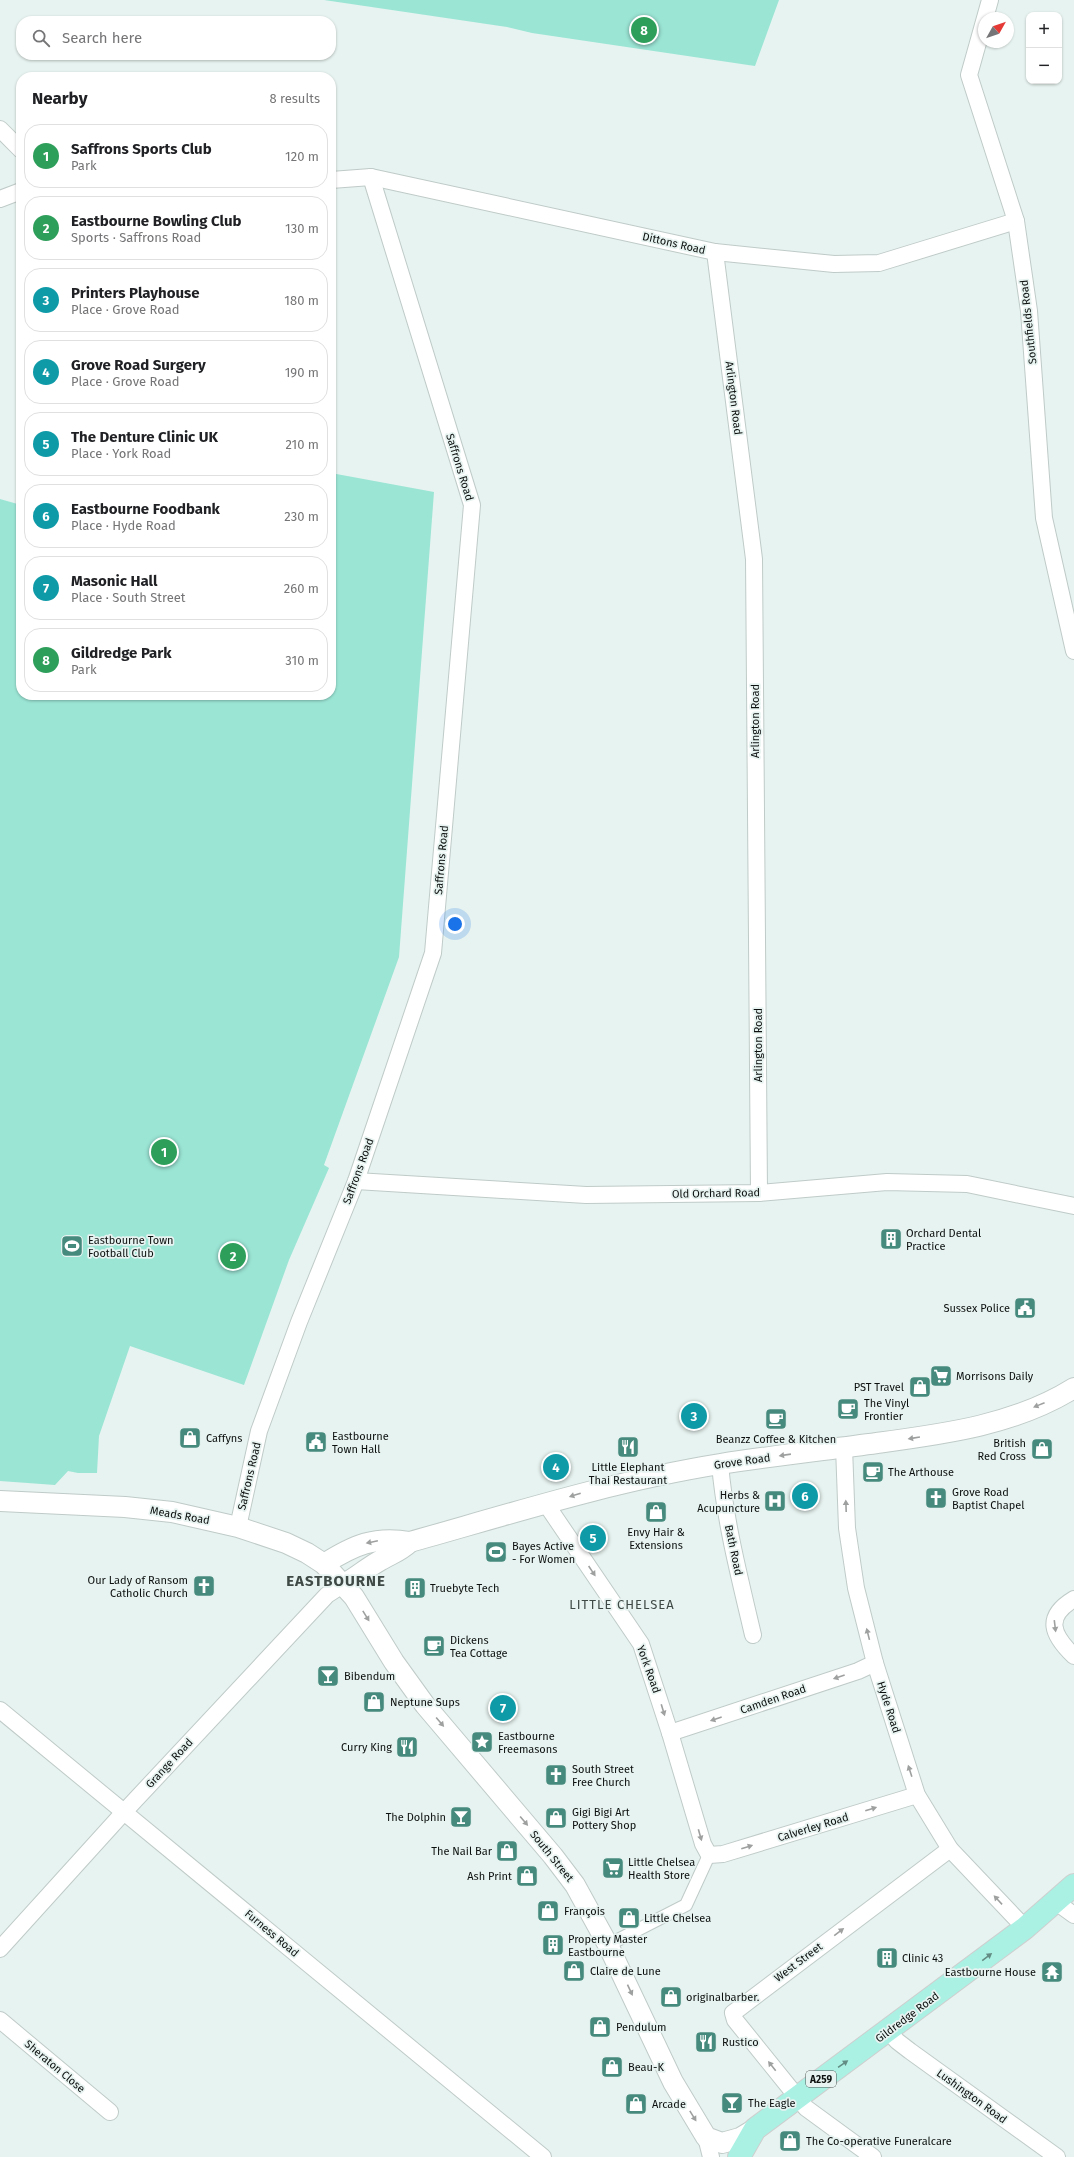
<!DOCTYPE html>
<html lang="en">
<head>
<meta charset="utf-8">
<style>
	:root { --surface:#fff; --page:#f2f2f2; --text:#202124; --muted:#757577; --line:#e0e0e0; --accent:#b45309 }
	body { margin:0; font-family:"Fira Sans",sans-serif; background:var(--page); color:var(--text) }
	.controls { position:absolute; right:12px; top:12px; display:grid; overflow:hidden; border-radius:8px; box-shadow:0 1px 3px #0004 }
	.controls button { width:36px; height:36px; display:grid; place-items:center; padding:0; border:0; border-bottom:1px solid var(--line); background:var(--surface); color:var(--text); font:20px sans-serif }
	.compass { position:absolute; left:978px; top:12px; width:36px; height:36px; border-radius:50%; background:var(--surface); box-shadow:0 1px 3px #0004; rotate:50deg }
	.you { position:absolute; left:455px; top:924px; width:14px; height:14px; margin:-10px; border:3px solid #fff; border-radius:50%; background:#1a73e8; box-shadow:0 0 0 6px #1a73e833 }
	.badge { display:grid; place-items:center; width:26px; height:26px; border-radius:50%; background:var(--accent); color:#fff; font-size:13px; font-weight:700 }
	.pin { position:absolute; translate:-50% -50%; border:2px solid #fff; box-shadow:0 1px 4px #0006 }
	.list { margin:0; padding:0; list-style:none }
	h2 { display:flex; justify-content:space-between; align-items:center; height:52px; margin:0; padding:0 16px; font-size:17px }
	h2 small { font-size:13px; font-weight:400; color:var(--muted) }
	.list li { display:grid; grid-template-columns:26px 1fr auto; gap:12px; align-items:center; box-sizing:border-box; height:64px; margin:0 8px 8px; padding:0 8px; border:1px solid var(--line); border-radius:16px }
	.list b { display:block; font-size:15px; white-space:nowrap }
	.list p { margin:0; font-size:13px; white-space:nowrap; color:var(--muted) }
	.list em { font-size:13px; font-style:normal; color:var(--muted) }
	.icon { flex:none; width:22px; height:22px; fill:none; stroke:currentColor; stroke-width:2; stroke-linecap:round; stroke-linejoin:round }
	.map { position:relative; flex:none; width:1074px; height:2157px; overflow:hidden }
	.search { position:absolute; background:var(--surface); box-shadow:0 1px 3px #0004; left:16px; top:16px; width:320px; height:44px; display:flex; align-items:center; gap:10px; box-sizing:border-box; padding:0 14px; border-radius:16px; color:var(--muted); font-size:15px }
	.panel { position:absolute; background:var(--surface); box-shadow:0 1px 3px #0004; left:16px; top:72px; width:320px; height:628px; border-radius:16px }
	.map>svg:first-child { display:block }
	.green { fill:#9be5d5 }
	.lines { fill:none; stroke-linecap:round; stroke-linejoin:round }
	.pedestrian-casing { stroke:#bfcbc8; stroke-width:14 }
	.minor-casing { stroke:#bfcbc8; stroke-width:18 }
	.tertiary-casing { stroke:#bfcbc8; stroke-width:22 }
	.primary-casing { stroke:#cecfcf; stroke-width:24 }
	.pedestrian { stroke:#fff; stroke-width:12 }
	.minor { stroke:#fff; stroke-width:16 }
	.tertiary { stroke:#fff; stroke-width:20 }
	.primary { stroke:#aaf1e4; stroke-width:22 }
	.oneway { fill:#9e9f9f }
	.oneway2 { fill:#638c84 }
	.labels { text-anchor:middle; stroke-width:3.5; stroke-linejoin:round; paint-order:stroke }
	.shield { fill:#e7f3f0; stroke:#4e5452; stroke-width:1 }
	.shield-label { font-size:10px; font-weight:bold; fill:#0c100f }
	.street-label { font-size:11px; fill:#0c100f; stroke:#e7f3f0 }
	.poi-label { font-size:11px; fill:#0c100f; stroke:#e7f3f0; text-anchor:start }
	.quarter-label { font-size:13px; letter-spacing:1px; fill:#3f4946; stroke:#e7f3f0 }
	.district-label { font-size:15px; font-weight:bold; letter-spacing:1px; fill:#3f4946; stroke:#e7f3f0 }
</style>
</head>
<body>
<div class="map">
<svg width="1074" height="2157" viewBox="0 0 1074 2157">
	<rect width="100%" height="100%" fill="#e7f3f0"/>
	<g class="green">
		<path d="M324,0H779L755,66L532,33L507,27Z"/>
		<path d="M331,473L434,492L399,957L324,1165L329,1168L289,1260L244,1385L130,1346L99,1436L97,1473H78L68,1471L55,1485L0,1481V499L21,505V695H331Z"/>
	</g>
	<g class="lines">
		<g class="pedestrian-casing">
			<path id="pedestrian" d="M608,1945L686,1905L709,1855"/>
		</g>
		<g class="minor-casing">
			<g id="minor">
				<path d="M990,0L969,75L1016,221L1029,311L1044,518L1074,651"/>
				<path d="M0,129L21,150"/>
				<path d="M331,180L371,177L715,252L834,264L879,263L1016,221"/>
				<path d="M0,199L21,191"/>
				<path d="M715,252L754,559L759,1193"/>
				<path d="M356,1181L586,1195L759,1193L887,1182L967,1184L1074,1206"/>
				<path d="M844,1447L847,1528L856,1588L875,1663L917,1795L950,1849L1025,1928"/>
				<path d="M720,1464C725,1522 740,1579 753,1635"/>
				<path d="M546,1504L641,1644L670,1733L703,1844L709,1855L723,1854L917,1795"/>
				<path d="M238,1527L259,1431L299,1322L356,1181L433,953L472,505L371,177"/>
				<path d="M1074,1599C1044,1617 1052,1635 1074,1656"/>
				<path d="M0,1710L543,2157"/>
				<path d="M670,1733L858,1671L875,1663"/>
				<path d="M1056,1902L1074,1915"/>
				<path d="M0,1949L124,1812L327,1595L344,1584"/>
				<path d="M0,2020L110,2112"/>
				<path d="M889,2032L897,2041L910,2051L1057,2157"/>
				<path d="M706,2137L711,2157"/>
				<path d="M873,2157L806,2108L735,2020L733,2013L950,1849"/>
			</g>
		</g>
		<g class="tertiary-casing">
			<g id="tertiary">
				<path d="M0,1501L125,1507L172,1512L238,1527L286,1543L307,1553L324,1564L354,1597L394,1662L425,1705L553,1856L575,1885L608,1945L673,2082L706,2137L722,2143L740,2138L755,2129"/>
				<path d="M324,1564C354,1545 374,1536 410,1542"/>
				<path d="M344,1584C357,1577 368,1567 381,1560C393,1553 399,1552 410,1542C513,1513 614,1481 720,1464C772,1456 825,1450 877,1443C944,1434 1015,1425 1074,1388"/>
			</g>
		</g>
		<g class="primary-casing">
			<path id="primary" d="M739,2157L755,2129L1025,1928L1074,1885"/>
		</g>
		<use href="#pedestrian" class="pedestrian"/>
		<use href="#minor" class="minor"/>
		<use href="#tertiary" class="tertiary"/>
		<use href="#primary" class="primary"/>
	</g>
	<defs><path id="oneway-solid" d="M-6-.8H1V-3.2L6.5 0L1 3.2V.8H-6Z"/></defs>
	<g class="oneway">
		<use href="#oneway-solid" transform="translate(1039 1405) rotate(158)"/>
		<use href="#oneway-solid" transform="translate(914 1438) rotate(171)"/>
		<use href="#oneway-solid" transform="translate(785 1455) rotate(172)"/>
		<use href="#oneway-solid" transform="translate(575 1495) rotate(162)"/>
		<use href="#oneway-solid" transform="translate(846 1506) rotate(-92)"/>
		<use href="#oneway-solid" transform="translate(372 1542) rotate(168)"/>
		<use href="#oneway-solid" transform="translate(592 1571) rotate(56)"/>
		<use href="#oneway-solid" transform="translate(366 1616) rotate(58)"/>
		<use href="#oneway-solid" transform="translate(1055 1626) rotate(83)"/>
		<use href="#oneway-solid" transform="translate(868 1634) rotate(-104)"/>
		<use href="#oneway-solid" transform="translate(839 1677) rotate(161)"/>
		<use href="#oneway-solid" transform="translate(663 1710) rotate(73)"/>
		<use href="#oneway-solid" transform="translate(716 1719) rotate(161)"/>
		<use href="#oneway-solid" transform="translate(440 1722) rotate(50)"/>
		<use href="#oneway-solid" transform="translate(910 1771) rotate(-108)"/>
		<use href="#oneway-solid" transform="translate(871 1809) rotate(-17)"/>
		<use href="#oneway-solid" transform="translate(524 1821) rotate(50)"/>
		<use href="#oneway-solid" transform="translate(700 1835) rotate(74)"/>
		<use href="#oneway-solid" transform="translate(747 1847) rotate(-17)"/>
		<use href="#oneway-solid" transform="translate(998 1900) rotate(-133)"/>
		<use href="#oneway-solid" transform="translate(839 1932) rotate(-37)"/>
		<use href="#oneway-solid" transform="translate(630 1990) rotate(65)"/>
		<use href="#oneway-solid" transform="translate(772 2066) rotate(-128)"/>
		<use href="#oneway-solid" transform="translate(693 2116) rotate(58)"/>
	</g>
	<g class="oneway2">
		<use href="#oneway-solid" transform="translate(987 1957) rotate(-37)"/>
		<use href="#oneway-solid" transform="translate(843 2064) rotate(-35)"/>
	</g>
	<defs>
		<g id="building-square" transform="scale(1.15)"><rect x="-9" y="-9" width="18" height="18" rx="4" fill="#468a7d" stroke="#e7f3f0"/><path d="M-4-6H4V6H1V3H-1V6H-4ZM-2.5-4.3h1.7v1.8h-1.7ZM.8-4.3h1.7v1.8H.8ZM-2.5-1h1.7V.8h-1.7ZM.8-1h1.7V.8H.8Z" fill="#fff"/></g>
		<g id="stadium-square" transform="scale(1.15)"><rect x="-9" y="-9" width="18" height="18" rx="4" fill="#468a7d" stroke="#e7f3f0"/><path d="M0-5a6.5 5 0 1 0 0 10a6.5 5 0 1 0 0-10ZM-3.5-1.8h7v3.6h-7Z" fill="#fff"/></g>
		<g id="civic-square" transform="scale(1.15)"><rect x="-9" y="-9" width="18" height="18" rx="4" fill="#468a7d" stroke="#e7f3f0"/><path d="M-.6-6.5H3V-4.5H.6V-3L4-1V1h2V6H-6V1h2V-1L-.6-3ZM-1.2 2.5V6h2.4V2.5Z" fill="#fff"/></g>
		<g id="supermarket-square" transform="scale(1.15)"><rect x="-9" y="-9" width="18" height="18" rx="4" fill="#468a7d" stroke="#e7f3f0"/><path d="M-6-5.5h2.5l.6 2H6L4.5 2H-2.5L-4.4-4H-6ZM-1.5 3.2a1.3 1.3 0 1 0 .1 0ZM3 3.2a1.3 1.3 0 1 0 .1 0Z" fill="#fff"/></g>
		<g id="shop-square" transform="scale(1.15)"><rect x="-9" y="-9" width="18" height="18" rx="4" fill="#468a7d" stroke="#e7f3f0"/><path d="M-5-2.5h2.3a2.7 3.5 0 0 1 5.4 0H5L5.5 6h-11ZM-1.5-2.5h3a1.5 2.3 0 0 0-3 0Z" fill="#fff"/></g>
		<g id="cafe-square" transform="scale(1.15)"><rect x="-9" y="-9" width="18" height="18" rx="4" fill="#468a7d" stroke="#e7f3f0"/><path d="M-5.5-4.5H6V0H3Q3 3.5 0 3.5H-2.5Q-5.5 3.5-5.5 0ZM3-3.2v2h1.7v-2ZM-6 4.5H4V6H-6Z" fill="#fff"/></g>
		<g id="restaurant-square" transform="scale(1.15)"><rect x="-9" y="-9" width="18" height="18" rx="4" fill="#468a7d" stroke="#e7f3f0"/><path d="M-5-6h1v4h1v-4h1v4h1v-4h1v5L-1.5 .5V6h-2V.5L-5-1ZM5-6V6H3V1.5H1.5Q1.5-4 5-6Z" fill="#fff"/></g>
		<g id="church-square" transform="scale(1.15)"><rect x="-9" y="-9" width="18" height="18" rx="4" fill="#468a7d" stroke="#e7f3f0"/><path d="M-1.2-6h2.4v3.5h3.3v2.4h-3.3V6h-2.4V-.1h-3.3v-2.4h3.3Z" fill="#fff"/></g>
		<g id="hospital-square" transform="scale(1.15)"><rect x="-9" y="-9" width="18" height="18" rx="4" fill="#468a7d" stroke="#e7f3f0"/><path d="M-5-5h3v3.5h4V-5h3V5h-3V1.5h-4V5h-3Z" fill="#fff"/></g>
		<g id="bar-square" transform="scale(1.15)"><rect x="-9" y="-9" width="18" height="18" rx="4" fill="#468a7d" stroke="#e7f3f0"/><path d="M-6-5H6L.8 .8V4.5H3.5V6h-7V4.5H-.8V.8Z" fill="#fff"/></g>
		<g id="sight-square" transform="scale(1.15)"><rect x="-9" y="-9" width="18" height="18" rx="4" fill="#468a7d" stroke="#e7f3f0"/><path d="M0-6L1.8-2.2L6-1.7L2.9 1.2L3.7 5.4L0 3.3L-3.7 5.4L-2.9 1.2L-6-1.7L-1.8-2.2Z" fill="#fff"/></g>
		<g id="temple-square" transform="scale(1.15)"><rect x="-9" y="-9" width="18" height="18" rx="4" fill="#468a7d" stroke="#e7f3f0"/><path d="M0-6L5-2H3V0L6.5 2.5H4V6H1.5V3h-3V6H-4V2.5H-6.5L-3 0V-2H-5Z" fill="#fff"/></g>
	</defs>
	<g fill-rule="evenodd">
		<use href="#building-square" x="891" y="1239"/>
		<use href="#stadium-square" x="72" y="1246"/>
		<use href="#civic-square" x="1025" y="1308"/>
		<use href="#supermarket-square" x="941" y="1376"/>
		<use href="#shop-square" x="920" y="1387"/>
		<use href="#cafe-square" x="848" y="1409"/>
		<use href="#cafe-square" x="776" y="1419"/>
		<use href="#shop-square" x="190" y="1438"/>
		<use href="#civic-square" x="316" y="1442"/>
		<use href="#restaurant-square" x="628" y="1447"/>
		<use href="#shop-square" x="1042" y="1449"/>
		<use href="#cafe-square" x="873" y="1472"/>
		<use href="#church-square" x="936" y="1498"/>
		<use href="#hospital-square" x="775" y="1501"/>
		<use href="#shop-square" x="656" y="1512"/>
		<use href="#stadium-square" x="496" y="1552"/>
		<use href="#church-square" x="204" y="1586"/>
		<use href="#building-square" x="415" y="1588"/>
		<use href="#cafe-square" x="434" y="1646"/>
		<use href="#bar-square" x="328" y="1676"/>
		<use href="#shop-square" x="374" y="1702"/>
		<use href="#sight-square" x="482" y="1742"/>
		<use href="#restaurant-square" x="407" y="1747"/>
		<use href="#church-square" x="556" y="1775"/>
		<use href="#bar-square" x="461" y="1817"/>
		<use href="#shop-square" x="556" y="1818"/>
		<use href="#shop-square" x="507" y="1851"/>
		<use href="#supermarket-square" x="613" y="1868"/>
		<use href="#shop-square" x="527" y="1876"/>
		<use href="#shop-square" x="548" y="1911"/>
		<use href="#shop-square" x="629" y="1918"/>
		<use href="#building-square" x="553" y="1945"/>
		<use href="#building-square" x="887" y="1958"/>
		<use href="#shop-square" x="574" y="1971"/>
		<use href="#temple-square" x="1052" y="1972"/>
		<use href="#shop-square" x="671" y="1997"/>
		<use href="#shop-square" x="600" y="2027"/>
		<use href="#restaurant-square" x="706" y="2042"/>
		<use href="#shop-square" x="612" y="2067"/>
		<use href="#bar-square" x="732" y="2103"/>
		<use href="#shop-square" x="636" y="2104"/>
		<use href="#shop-square" x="790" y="2141"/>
	</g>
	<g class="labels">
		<rect class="shield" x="806" y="2071" width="30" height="16" rx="3"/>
		<g class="shield-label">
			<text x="821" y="2083">A259</text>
		</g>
		<g class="street-label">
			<text transform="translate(674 243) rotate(13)" y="4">Dittons Road</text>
			<text transform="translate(1028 322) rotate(-96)" y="4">Southfields Road</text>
			<text transform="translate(734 398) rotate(83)" y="4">Arlington Road</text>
			<text transform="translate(460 467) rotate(73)" y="4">Saffrons Road</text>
			<text transform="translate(755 721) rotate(-90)" y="4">Arlington Road</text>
			<text transform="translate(441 860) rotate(-85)" y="4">Saffrons Road</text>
			<text transform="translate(758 1045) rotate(-90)" y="4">Arlington Road</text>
			<text transform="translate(358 1171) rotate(-70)" y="4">Saffrons Road</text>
			<text transform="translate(716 1193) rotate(-1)" y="4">Old Orchard Road</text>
			<text transform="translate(742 1461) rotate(-8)" y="4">Grove Road</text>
			<text transform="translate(249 1476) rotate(-77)" y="4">Saffrons Road</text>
			<text transform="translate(180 1515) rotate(10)" y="4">Meads Road</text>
			<text transform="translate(734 1550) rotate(78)" y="4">Bath Road</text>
			<text transform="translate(649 1669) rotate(70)" y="4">York Road</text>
			<text transform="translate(773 1699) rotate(-19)" y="4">Camden Road</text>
			<text transform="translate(889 1707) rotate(72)" y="4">Hyde Road</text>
			<text transform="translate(169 1763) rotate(-47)" y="4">Grange Road</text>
			<text transform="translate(813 1827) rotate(-17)" y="4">Calverley Road</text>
			<text transform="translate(552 1856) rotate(51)" y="4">South Street</text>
			<text transform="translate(272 1933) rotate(40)" y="4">Furness Road</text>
			<text transform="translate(798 1962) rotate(-37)" y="4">West Street</text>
			<text transform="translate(907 2017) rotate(-37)" y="4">Gildredge Road</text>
			<text transform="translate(55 2066) rotate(40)" y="4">Sheraton Close</text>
			<text transform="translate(972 2096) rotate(36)" y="4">Lushington Road</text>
		</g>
		<g class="poi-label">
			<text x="906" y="1237">Orchard Dental<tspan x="906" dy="13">Practice</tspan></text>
			<text x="88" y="1244">Eastbourne Town<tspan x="88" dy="13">Football Club</tspan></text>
			<text x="1010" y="1312" text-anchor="end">Sussex Police</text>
			<text x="956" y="1380">Morrisons Daily</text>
			<text x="904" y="1391" text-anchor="end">PST Travel</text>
			<text x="864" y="1407">The Vinyl<tspan x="864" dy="13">Frontier</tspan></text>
			<text x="332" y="1440">Eastbourne<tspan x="332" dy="13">Town Hall</tspan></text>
			<text x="206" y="1442">Caffyns</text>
			<text x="776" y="1443" text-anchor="middle">Beanzz Coffee &amp; Kitchen</text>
			<text x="1026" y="1447" text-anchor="end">British<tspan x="1026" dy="13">Red Cross</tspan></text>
			<text x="628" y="1471" text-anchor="middle">Little Elephant<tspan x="628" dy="13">Thai Restaurant</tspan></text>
			<text x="888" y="1476">The Arthouse</text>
			<text x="952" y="1496">Grove Road<tspan x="952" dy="13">Baptist Chapel</tspan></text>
			<text x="760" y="1499" text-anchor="end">Herbs &amp;<tspan x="760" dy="13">Acupuncture</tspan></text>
			<text x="656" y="1536" text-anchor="middle">Envy Hair &amp;<tspan x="656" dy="13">Extensions</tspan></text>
			<text x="512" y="1550">Bayes Active<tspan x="512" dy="13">- For Women</tspan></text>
			<text x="188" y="1584" text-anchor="end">Our Lady of Ransom<tspan x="188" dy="13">Catholic Church</tspan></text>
			<text x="430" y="1592">Truebyte Tech</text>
			<text x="450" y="1644">Dickens<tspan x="450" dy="13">Tea Cottage</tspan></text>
			<text x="344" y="1680">Bibendum</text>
			<text x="390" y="1706">Neptune Sups</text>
			<text x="498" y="1740">Eastbourne<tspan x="498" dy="13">Freemasons</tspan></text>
			<text x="392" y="1751" text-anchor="end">Curry King</text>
			<text x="572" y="1773">South Street<tspan x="572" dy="13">Free Church</tspan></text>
			<text x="572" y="1816">Gigi Bigi Art<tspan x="572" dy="13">Pottery Shop</tspan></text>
			<text x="446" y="1821" text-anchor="end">The Dolphin</text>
			<text x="492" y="1855" text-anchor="end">The Nail Bar</text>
			<text x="628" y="1866">Little Chelsea<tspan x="628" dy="13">Health Store</tspan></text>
			<text x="512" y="1880" text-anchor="end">Ash Print</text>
			<text x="564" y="1915">François</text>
			<text x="644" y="1922">Little Chelsea</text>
			<text x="568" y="1943">Property Master<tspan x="568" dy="13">Eastbourne</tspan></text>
			<text x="902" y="1962">Clinic 43</text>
			<text x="590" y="1975">Claire de Lune</text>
			<text x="1036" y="1976" text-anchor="end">Eastbourne House</text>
			<text x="686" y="2001">originalbarber.</text>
			<text x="616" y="2031">Pendulum</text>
			<text x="722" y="2046">Rustico</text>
			<text x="628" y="2071">Beau-K</text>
			<text x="748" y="2107">The Eagle</text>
			<text x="652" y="2108">Arcade</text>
			<text x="806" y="2145">The Co-operative Funeralcare</text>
		</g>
		<g class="quarter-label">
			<text x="622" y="1609">LITTLE CHELSEA</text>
		</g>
		<g class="district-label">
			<text x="336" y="1586">EASTBOURNE</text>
		</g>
	</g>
</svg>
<div class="controls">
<button>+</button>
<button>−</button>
</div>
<svg class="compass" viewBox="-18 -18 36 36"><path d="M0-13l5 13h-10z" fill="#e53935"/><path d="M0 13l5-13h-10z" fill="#757577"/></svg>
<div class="you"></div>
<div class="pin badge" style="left:164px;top:1152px;background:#2e9e5b">1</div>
<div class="pin badge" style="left:233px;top:1256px;background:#2e9e5b">2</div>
<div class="pin badge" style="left:694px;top:1416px;background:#0f9aa8">3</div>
<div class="pin badge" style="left:556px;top:1467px;background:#0f9aa8">4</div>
<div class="pin badge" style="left:593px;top:1538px;background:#0f9aa8">5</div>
<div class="pin badge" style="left:805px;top:1496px;background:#0f9aa8">6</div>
<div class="pin badge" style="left:503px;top:1708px;background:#0f9aa8">7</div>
<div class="pin badge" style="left:644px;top:30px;background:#2e9e5b">8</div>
<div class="search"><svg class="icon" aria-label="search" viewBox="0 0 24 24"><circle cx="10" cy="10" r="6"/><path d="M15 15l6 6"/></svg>Search here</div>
<section class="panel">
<h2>Nearby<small>8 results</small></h2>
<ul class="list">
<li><span class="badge" style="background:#2e9e5b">1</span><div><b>Saffrons Sports Club</b><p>Park</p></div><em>120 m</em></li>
<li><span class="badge" style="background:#2e9e5b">2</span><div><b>Eastbourne Bowling Club</b><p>Sports · Saffrons Road</p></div><em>130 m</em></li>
<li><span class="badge" style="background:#0f9aa8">3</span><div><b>Printers Playhouse</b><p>Place · Grove Road</p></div><em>180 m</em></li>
<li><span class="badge" style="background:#0f9aa8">4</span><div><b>Grove Road Surgery</b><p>Place · Grove Road</p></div><em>190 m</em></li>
<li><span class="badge" style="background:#0f9aa8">5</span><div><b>The Denture Clinic UK</b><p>Place · York Road</p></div><em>210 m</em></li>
<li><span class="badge" style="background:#0f9aa8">6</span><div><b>Eastbourne Foodbank</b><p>Place · Hyde Road</p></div><em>230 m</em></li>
<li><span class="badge" style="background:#0f9aa8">7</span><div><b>Masonic Hall</b><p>Place · South Street</p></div><em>260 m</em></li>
<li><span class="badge" style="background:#2e9e5b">8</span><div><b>Gildredge Park</b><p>Park</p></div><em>310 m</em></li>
</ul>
</section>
</div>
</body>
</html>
